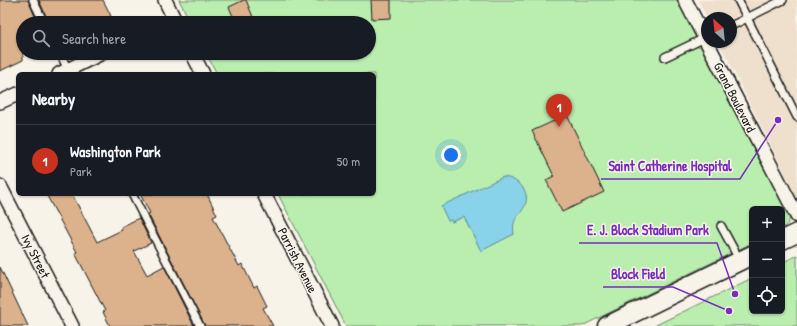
<!DOCTYPE html>
<html lang="en">
<head>
<meta charset="utf-8">
<style>
	:root { --surface:#171b24; --page:#20242c; --text:#f1f3f6; --muted:#9ea1a6; --line:#363941; --accent:#c8321e }
	body { margin:0; font-family:"Patrick Hand",sans-serif; background:var(--page); color:var(--text) }
	.controls { position:absolute; right:12px; bottom:12px; display:grid; overflow:hidden; border-radius:6px; box-shadow:0 1px 3px #0004 }
	.controls button { width:36px; height:36px; display:grid; place-items:center; padding:0; border:0; border-bottom:1px solid var(--line); background:var(--surface); color:var(--text); font:20px sans-serif }
	.compass { position:absolute; left:701px; top:12px; width:36px; height:36px; border-radius:50%; background:var(--surface); box-shadow:0 1px 3px #0004; rotate:333deg }
	.you { position:absolute; left:451px; top:155px; width:14px; height:14px; margin:-10px; border:3px solid #fff; border-radius:50%; background:#1a73e8; box-shadow:0 0 0 6px #1a73e833 }
	.badge { display:grid; place-items:center; width:26px; height:26px; border-radius:50%; background:var(--accent); color:#fff; font-size:13px; font-weight:700 }
	.pin { position:absolute; translate:-50% -33px; filter:drop-shadow(0 1px 2px #0008) }
	.pin::after { content:''; position:absolute; top:21px; width:14px; height:12px; background:inherit; clip-path:polygon(0 0,100% 0,50% 100%) }
	.list { margin:0; padding:0; list-style:none }
	h2 { display:flex; justify-content:space-between; align-items:center; height:52px; margin:0; padding:0 16px; font-size:17px }
	h2 small { font-size:13px; font-weight:400; color:var(--muted) }
	.list li { display:grid; grid-template-columns:26px 1fr auto; gap:12px; align-items:center; box-sizing:border-box; height:72px; padding:0 16px; border-top:1px solid var(--line) }
	.list b { display:block; font-size:15px; white-space:nowrap }
	.list p { margin:0; font-size:13px; white-space:nowrap; color:var(--muted) }
	.list em { font-size:13px; font-style:normal; color:var(--muted) }
	.icon { flex:none; width:22px; height:22px; fill:none; stroke:currentColor; stroke-width:2; stroke-linecap:round; stroke-linejoin:round }
	.map { position:relative; flex:none; width:797px; height:326px; overflow:hidden }
	.search { position:absolute; background:var(--surface); box-shadow:0 1px 3px #0004; left:16px; top:16px; width:360px; height:44px; display:flex; align-items:center; gap:10px; box-sizing:border-box; padding:0 14px; border-radius:22px; color:var(--muted); font-size:15px }
	.panel { position:absolute; background:var(--surface); box-shadow:0 1px 3px #0004; left:16px; top:72px; width:360px; height:124px; border-radius:6px }
	.map>svg:first-child { display:block }
	.built { fill:#efe0cd }
	.green { fill:#b9eeaf; stroke:#6a8566 }
	.water { fill:#89d3ea; stroke:#5d8a98 }
	.building { fill:#dcb28d; stroke:#1c1c1c }
	.lines { fill:none; stroke-linecap:round; stroke-linejoin:round }
	.lane-casing { stroke:#1c1c1c; stroke-width:10 }
	.street-casing { stroke:#1c1c1c; stroke-width:16 }
	.secondary-casing { stroke:#1c1c1c; stroke-width:21 }
	.lane { stroke:#f7f3e8; stroke-width:7 }
	.street { stroke:#f7f3e8; stroke-width:13 }
	.secondary { stroke:#f7f3e8; stroke-width:18 }
	.labels { text-anchor:middle; stroke-width:3; stroke-linejoin:round; paint-order:stroke }
	.street-label { font-size:13px; fill:#1c1c1c; stroke:#f7f3e8 }
	.leader { fill:none; stroke:#7b2cbf; stroke-width:1.5 }
	.callout-dot { fill:#7b2cbf; stroke:#f7f3e8; stroke-width:1.5 }
	.callout-label { font-size:14px; text-anchor:middle; font-weight:bold; fill:#7b2cbf; stroke:#f7f3e8; stroke-width:3; stroke-linejoin:round; paint-order:stroke }
</style>
</head>
<body>
<div class="map">
<svg width="797" height="326" viewBox="0 0 797 326">
	<rect width="100%" height="100%" fill="#f7f3e8"/>
	<filter id="ink" filterUnits="userSpaceOnUse"><feTurbulence type="fractalNoise" baseFrequency=".025" numOctaves="2"/><feDisplacementMap in="SourceGraphic" scale="8" xChannelSelector="R" yChannelSelector="G"/><feConvolveMatrix kernelMatrix="1 2 1 2 8 2 1 2 1" color-interpolation-filters="sRGB"/></filter>
	<g filter="url(#ink)">
		<path class="built" d="M698,0H797V198L719,42H731V18H707Z"/>
		<g class="green">
			<path d="M179,0H677L790,215C789,222 788,225 782,228V209H752V243L582,326H346L278,194H374V74H217L206,53H369V23H191Z"/>
			<path d="M797,255V326H654L752,278V311H782V263Z"/>
		</g>
		<path class="water" d="M503,177C515,178 529,188 526,202C522,217 511,215 514,234L481,251L464,217L452,222L451,220L448,221L441,206Z"/>
		<g class="building">
			<path d="M0,0H28L38,23H23V60L0,71Z"/>
			<path d="M39,0H103L111,16L95,23H49Z"/>
			<path d="M244,0H246L253,17L239,23H236L229,7Z"/>
			<path d="M371,0H391V18L372,19Z"/>
			<path d="M567,115L604,192L562,212L546,180L554,176L532,131Z"/>
			<path d="M46,194H72L97,242L122,230L121,227L139,218L151,243L134,251L147,275L164,266L194,326H110L103,312L105,311L75,253L77,252Z"/>
			<path d="M140,194H207L217,215L213,217L239,266L242,264L254,288L257,286L267,306L263,308L273,326H205L148,214L150,213Z"/>
			<path d="M0,267L28,326H0Z"/>
		</g>
		<g class="lines">
			<g class="lane-casing">
				<g id="lane">
					<path d="M33,0L44,23"/>
					<path d="M738,0L797,117"/>
					<path d="M731,26L783,0"/>
					<path d="M60,53L69,72"/>
					<path d="M665,57L707,37"/>
					<path d="M132,194L200,326"/>
					<path d="M721,226L740,261"/>
				</g>
			</g>
			<g class="street-casing">
				<g id="street">
					<path d="M165,0L176,23"/>
					<path d="M685,0L797,216"/>
					<path d="M192,53L203,74"/>
					<path d="M59,74L102,53"/>
					<path d="M0,102L18,94"/>
					<path d="M0,186L72,326"/>
					<path d="M264,194L332,326"/>
				</g>
			</g>
			<g class="secondary-casing">
				<g id="secondary">
					<path d="M782,240L797,233"/>
					<path d="M607,326L752,255"/>
				</g>
			</g>
			<use href="#lane" class="lane"/>
			<use href="#street" class="street"/>
			<use href="#secondary" class="secondary"/>
		</g>
	</g>
	<g class="labels">
		<g class="street-label">
			<text transform="translate(735 97) rotate(63)" y="5">Grand Boulevard</text>
			<text transform="translate(36 256) rotate(63)" y="5">Ivy Street</text>
			<text transform="translate(298 260) rotate(63)" y="5">Parrish Avenue</text>
		</g>
	</g>
	<path class="leader" d="M778 120L740 179H601M735 294L717 243H579M729 311L673 287H603"/>
	<g class="callout-dot">
		<circle cx="778" cy="120" r="4"/>
		<circle cx="735" cy="294" r="4"/>
		<circle cx="729" cy="311" r="4"/>
	</g>
	<g class="callout-label">
		<text x="670" y="171">Saint Catherine Hospital</text>
		<text x="648" y="235">E. J. Block Stadium Park</text>
		<text x="638" y="279">Block Field</text>
	</g>
</svg>
<div class="controls">
<button>+</button>
<button>−</button>
<button><svg class="icon" aria-label="locate" viewBox="0 0 24 24"><circle cx="12" cy="12" r="6"/><path d="M12 2v4M12 18v4M2 12h4M18 12h4"/></svg></button>
</div>
<svg class="compass" viewBox="-18 -18 36 36"><path d="M0-13l5 13h-10z" fill="#e53935"/><path d="M0 13l5-13h-10z" fill="#9ea1a6"/></svg>
<div class="you"></div>
<div class="pin badge" style="left:559px;top:127px">1</div>
<div class="search"><svg class="icon" aria-label="search" viewBox="0 0 24 24"><circle cx="10" cy="10" r="6"/><path d="M15 15l6 6"/></svg>Search here</div>
<section class="panel">
<h2>Nearby<small></small></h2>
<ul class="list">
<li><span class="badge">1</span><div><b>Washington Park</b><p>Park</p></div><em>50 m</em></li>
</ul>
</section>
</div>
</body>
</html>
